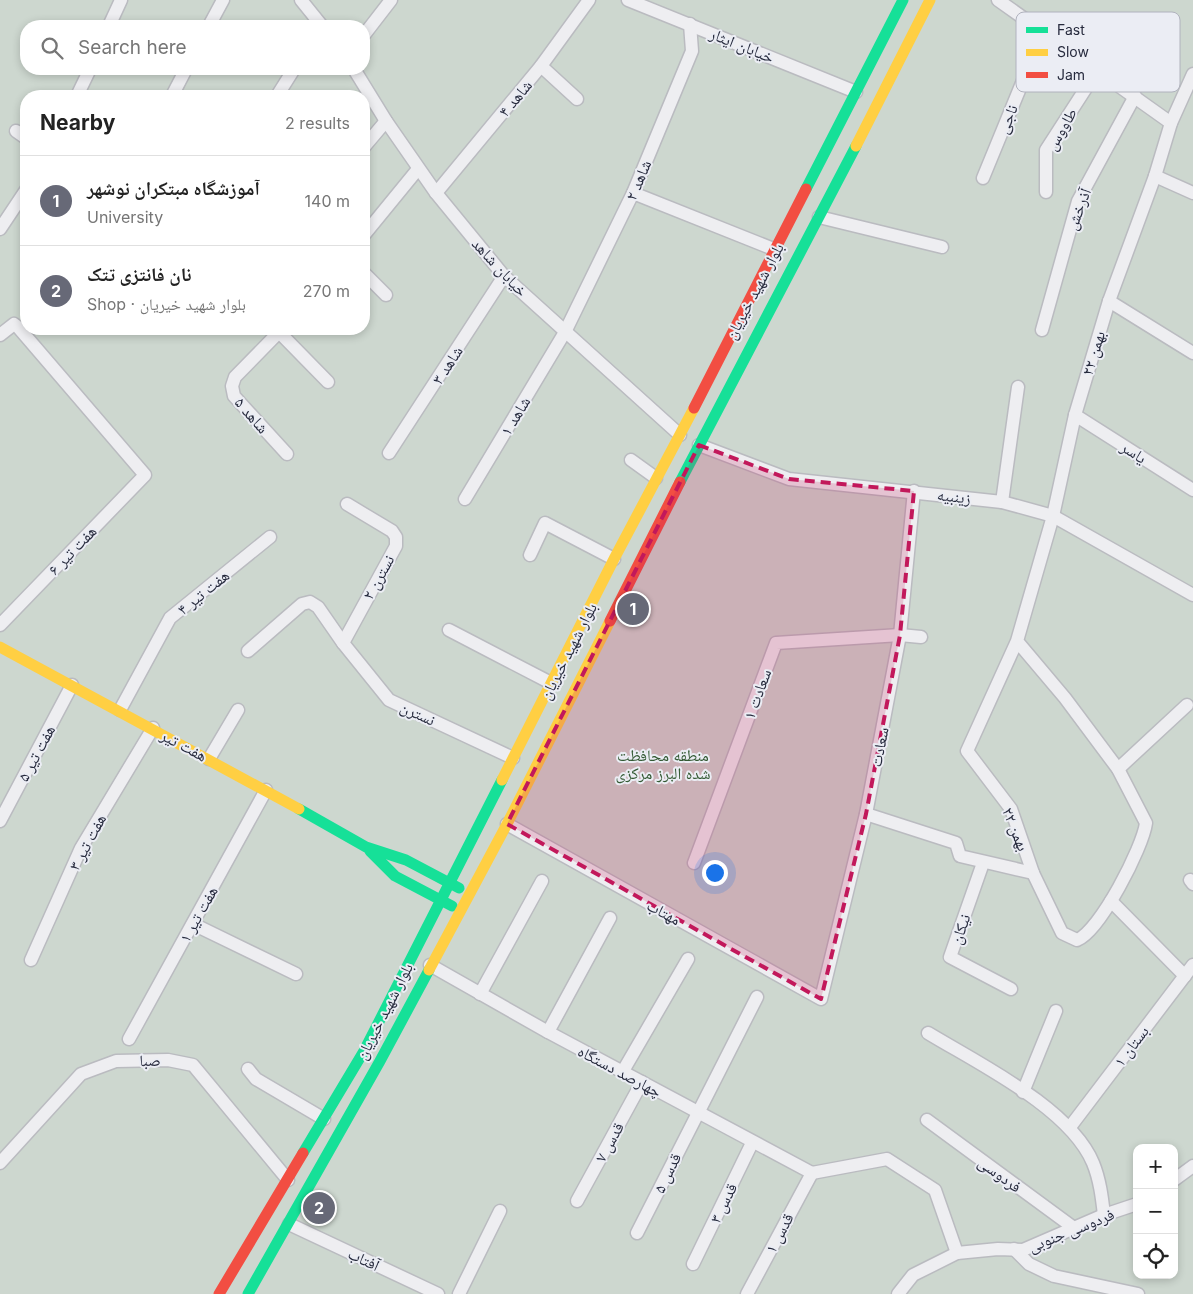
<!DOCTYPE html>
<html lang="en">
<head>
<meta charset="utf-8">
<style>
	:root { --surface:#fff; --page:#f6f6f6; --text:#222; --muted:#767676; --line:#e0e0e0; --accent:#676977 }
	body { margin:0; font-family:Inter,"Noto Naskh Arabic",sans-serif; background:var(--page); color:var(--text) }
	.controls { position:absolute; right:15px; bottom:15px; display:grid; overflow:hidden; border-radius:10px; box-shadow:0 2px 8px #0003 }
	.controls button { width:45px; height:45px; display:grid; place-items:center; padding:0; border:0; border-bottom:1px solid var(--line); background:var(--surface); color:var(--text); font:25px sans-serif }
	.you { position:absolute; left:714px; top:872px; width:18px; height:18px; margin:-12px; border:4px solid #fff; border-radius:50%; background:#1a73e8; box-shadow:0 0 0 8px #1a73e833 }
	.badge { display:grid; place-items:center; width:32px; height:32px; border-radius:50%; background:var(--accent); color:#fff; font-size:16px; font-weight:700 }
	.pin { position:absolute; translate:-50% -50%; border:2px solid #fff; box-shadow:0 1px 5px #0006 }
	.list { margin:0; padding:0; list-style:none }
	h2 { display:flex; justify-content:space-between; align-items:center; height:65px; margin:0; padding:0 20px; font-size:21px }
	h2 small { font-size:16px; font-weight:400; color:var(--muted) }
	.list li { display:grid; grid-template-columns:32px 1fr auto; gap:15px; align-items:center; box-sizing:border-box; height:90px; padding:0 20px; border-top:1px solid var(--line) }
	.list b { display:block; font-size:19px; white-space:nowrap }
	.list p { margin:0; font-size:16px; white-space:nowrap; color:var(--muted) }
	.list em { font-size:16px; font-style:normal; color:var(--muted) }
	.icon { flex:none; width:28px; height:28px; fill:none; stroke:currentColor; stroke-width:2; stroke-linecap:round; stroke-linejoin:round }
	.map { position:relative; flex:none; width:1193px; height:1294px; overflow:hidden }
	.search { position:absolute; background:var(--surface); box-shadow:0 2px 8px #0003; left:20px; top:20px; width:350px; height:55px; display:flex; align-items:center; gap:12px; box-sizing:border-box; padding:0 18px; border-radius:20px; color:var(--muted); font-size:19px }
	.panel { position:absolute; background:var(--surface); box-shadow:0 2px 8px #0003; left:20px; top:90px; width:350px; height:245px; border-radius:20px }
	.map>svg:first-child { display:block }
	.green { fill:#cdd7cf; fill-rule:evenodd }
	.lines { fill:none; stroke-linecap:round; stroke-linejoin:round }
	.street-casing { stroke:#babbc0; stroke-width:15 }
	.street { stroke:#eeeef1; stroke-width:12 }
	.fast { stroke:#16e098; stroke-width:11 }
	.slow { stroke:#ffcf43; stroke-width:11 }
	.jam { stroke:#f24e42; stroke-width:11 }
	.marked { fill:#c2185b; fill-opacity:0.2; stroke:#c2185b; stroke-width:4; stroke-dasharray:10 6; stroke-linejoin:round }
	.labels { text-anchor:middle; stroke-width:4; stroke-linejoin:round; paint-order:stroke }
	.street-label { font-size:16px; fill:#262a3d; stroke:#ebedf4 }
	.park-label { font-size:16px; fill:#335933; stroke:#ebedf4 }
	.key { fill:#ebedf4; stroke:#b0b2bd; stroke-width:1 }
	.key-label { font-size:14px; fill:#262a3d }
</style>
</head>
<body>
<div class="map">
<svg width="1193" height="1294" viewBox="0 0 1193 1294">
	<rect width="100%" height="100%" fill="#dfdfe4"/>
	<path class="green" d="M0,0H1193V1294H0ZM26,26H364V69H26ZM26,96H364V329H26ZM1137,1148H1174V1275H1137Z"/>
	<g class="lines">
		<g class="street-casing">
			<g id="street">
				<path d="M301,0L322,26"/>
				<path d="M628,0L856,92"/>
				<path d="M998,0L1171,123"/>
				<path d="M109,26L121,0"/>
				<path d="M209,26L223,0"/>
				<path d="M364,35L391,0"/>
				<path d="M541,66L577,99"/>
				<path d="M354,69L386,121L436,193L504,276L680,435"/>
				<path d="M77,96L90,69"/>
				<path d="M172,96L186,69"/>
				<path d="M277,96L294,69"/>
				<path d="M16,131L26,138"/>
				<path d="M364,147L386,121"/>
				<path d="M1155,176L1193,193"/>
				<path d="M983,178L1043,32"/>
				<path d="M1046,192V150L1097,71"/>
				<path d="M436,193L541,66L589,0"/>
				<path d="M633,193L776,250"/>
				<path d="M819,217L942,247"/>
				<path d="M0,229L26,190"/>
				<path d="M364,235L418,169"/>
				<path d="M364,273L386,295"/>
				<path d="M1109,301L1193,353"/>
				<path d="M282,329L235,377L232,386L234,396L287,454"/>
				<path d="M1042,330L1078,201L1135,96"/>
				<path d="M279,332L328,382"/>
				<path d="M0,335L14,324L18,327L145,475L0,625"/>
				<path d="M1075,415L1193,490"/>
				<path d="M699,445L789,479L1002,502L1053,516L1193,595"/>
				<path d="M389,453L504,276"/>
				<path d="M631,460L656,478"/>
				<path d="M465,499L565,332L633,193L692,51L690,24"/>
				<path d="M1002,502L1018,387"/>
				<path d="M530,555L545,523L614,559"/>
				<path d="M449,630L551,683"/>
				<path d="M1017,641L1065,698L1118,769L1146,823C1143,847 1100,931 1077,940L1062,933L1033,873L1011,809L967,751L1017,641L1053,516L1075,415L1109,301L1155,176L1171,123L1193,74"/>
				<path d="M343,643L396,546V537L392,531L347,504"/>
				<path d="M248,651L302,604L310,602L318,607L343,643L389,700L513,758"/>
				<path d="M120,710L170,618L270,537"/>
				<path d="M209,759L238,710"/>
				<path d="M1118,769L1187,705"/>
				<path d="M866,814L956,843L960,856L1033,873"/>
				<path d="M0,821L72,685"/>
				<path d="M507,824L821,999L866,814L900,635L914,491"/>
				<path d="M694,863L776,643L900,635L921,637"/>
				<path d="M983,863L950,957L1011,989"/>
				<path d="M1190,880L1193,884"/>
				<path d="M1111,901L1185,976"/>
				<path d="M193,924L296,974"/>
				<path d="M31,960L81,848L153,728"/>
				<path d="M430,965L548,1032L812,1173"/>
				<path d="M480,994L542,881"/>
				<path d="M548,1032L610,918"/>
				<path d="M928,1033C979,1064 1070,1108 1093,1163C1100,1180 1102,1198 1104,1215"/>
				<path d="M129,1039L266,790"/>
				<path d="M248,1069L256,1079L324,1119"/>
				<path d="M623,1071L688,959"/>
				<path d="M1023,1092L1056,1011"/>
				<path d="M927,1120L1074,1228"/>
				<path d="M1070,1127L1193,965"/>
				<path d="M0,1163L81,1074L116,1061L168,1060L193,1065L288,1180"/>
				<path d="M812,1173L887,1159L935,1190L957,1253"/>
				<path d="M1174,1180L1193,1166"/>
				<path d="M577,1201L642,1082"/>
				<path d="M289,1224L438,1294"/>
				<path d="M637,1233L757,997"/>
				<path d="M1014,1249L1029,1264L1054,1276L1138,1294"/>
				<path d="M693,1264L752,1143"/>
				<path d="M459,1294L500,1211"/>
				<path d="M747,1294L812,1173"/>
				<path d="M898,1294L913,1275L957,1253L998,1249L1023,1250L1104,1215L1137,1204"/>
			</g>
		</g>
		<use href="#street" class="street"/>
		<g class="fast">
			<path d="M806,189L903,0"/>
			<path d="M680,482L856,146"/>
			<path d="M299,809L366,847L406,860L459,888"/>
			<path d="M370,851L395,876L452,906"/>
			<path d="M303,1153L364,1051L502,780"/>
			<path d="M248,1294L380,1061L429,970"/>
		</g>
		<g class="slow">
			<path d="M856,146L930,0"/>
			<path d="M0,647L299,809"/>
			<path d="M502,780L614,559L694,408"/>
			<path d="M429,970L507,824L610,621"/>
		</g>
		<g class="jam">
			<path d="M694,408L806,189"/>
			<path d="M610,621L680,482"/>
			<path d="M219,1294L303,1153"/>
		</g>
	</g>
	<path class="marked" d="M699,445L789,479L914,491L900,635L866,814L821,999L507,824Z"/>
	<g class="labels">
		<g class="street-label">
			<text transform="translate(742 45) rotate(22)" y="6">خیابان ایثار</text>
			<text transform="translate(515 98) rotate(-50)" y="6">شاهد ۴</text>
			<text transform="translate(1007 119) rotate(-68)" y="6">ناجی</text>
			<text transform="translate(1061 129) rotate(-60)" y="6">طاووس</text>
			<text transform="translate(638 180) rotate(-67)" y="6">شاهد ۲</text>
			<text transform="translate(1078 209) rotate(-69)" y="6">آذرخش</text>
			<text transform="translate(500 267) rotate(47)" y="6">خیابان شاهد</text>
			<text transform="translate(754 291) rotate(-62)" y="6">بلوار شهید خیریان</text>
			<text transform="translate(1093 353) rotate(-73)" y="6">۲۲ بهمن</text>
			<text transform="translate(447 365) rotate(-57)" y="6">شاهد ۳</text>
			<text transform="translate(252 415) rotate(49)" y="6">شاهد ۵</text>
			<text transform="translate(515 416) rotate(-59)" y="6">شاهد ۱</text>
			<text transform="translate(1134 452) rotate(33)" y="6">یاسر</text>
			<text transform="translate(954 496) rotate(7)" y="6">زینبیه</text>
			<text transform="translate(72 550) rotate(-46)" y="6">هفت تیر ۶</text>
			<text transform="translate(378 577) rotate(-61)" y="6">نسترن ۲</text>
			<text transform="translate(203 592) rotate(-39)" y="6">هفت تیر ۴</text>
			<text transform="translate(568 651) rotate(-63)" y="6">بلوار شهید خیریان</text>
			<text transform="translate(757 694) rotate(-70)" y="6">سعادت ۱</text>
			<text transform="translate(418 713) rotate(25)" y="6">نسترن</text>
			<text transform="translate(184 745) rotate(28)" y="6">هفت تیر</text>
			<text transform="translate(879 747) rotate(-79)" y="6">سعادت</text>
			<text transform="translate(36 753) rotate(-62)" y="6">هفت تیر ۵</text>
			<text transform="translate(1016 829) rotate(68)" y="6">۲۲ بهمن</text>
			<text transform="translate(87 842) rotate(-62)" y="6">هفت تیر ۳</text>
			<text transform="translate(664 912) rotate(29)" y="6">مهتاب</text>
			<text transform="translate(198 914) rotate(-61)" y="6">هفت تیر ۱</text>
			<text transform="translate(960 929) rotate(-71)" y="6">نیکان</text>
			<text transform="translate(384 1011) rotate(-63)" y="6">بلوار شهید خیریان</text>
			<text transform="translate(1131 1046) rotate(-53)" y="6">بستان ۱</text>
			<text transform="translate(150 1060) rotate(-1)" y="6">صبا</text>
			<text transform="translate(620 1071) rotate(28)" y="6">چهارصد دستگاه</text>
			<text transform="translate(609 1142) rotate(-61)" y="6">قدس ۷</text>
			<text transform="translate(667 1173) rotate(-64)" y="6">قدس ۵</text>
			<text transform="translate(1000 1174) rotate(36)" y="6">فردوسی</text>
			<text transform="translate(723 1203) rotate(-64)" y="6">قدس ۳</text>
			<text transform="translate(1071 1230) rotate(-22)" y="6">فردوسی جنوبی</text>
			<text transform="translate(779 1233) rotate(-62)" y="6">قدس ۱</text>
			<text transform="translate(364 1259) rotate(25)" y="6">آفتاب</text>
		</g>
		<g class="park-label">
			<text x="663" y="761">منطقه محافظت<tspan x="663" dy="18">شده البرز مرکزی</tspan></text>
		</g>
	</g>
	<rect x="1016" y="12" width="164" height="80" rx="8" class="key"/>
	<rect x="1026" y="27" width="22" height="6" fill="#16e098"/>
	<rect x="1026" y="49" width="22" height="7" fill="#ffcf43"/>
	<rect x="1026" y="72" width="22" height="6" fill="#f24e42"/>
	<g class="key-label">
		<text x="1057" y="35">Fast</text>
		<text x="1057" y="57">Slow</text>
		<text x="1057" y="80">Jam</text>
	</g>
</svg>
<div class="controls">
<button>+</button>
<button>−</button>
<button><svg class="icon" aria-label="locate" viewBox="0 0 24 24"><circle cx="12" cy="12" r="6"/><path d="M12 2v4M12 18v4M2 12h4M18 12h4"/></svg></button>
</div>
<div class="you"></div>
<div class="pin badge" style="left:633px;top:609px">1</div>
<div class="pin badge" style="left:319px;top:1208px">2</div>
<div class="search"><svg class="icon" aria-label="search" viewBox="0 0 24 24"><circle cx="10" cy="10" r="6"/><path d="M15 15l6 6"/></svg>Search here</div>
<section class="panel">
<h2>Nearby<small>2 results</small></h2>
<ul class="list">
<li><span class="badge">1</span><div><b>آموزشگاه مبتکران نوشهر</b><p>University</p></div><em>140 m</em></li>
<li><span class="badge">2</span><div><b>نان فانتزی تتک</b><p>Shop · بلوار شهید خیریان</p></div><em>270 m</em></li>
</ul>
</section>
</div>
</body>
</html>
